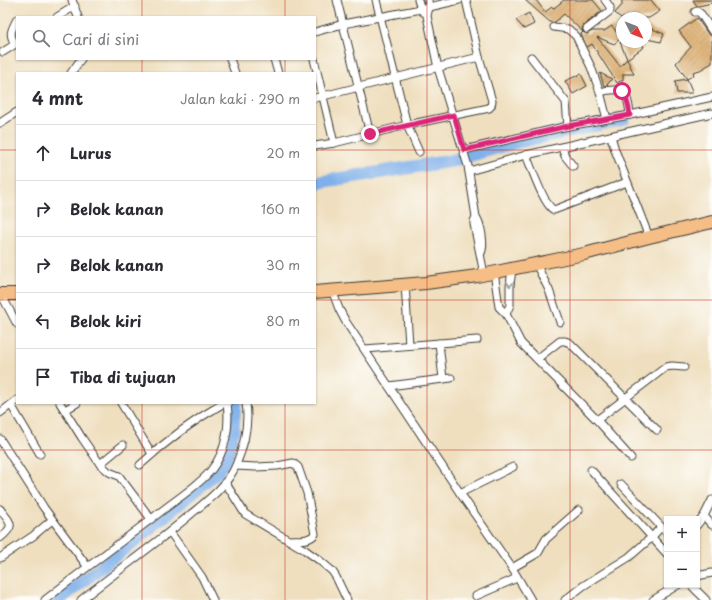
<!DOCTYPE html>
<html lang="id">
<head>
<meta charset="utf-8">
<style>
	:root { --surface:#fff; --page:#f7f7f7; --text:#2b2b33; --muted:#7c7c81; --line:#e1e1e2 }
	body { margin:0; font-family:"Playpen Sans",sans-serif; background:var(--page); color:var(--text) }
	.controls { position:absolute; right:12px; bottom:12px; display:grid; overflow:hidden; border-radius:0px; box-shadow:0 1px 3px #0004 }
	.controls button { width:36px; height:36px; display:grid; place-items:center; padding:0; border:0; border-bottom:1px solid var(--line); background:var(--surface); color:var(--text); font:20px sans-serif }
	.compass { position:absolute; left:616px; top:12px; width:36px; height:36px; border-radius:50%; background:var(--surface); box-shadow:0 1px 3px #0004; rotate:133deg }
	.stop { position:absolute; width:12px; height:12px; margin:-9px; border:3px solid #db2777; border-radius:50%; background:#fff }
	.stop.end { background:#db2777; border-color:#fff; box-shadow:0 1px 4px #0008 }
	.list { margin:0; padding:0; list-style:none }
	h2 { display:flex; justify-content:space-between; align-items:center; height:52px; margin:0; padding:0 16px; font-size:17px }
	h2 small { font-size:13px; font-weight:400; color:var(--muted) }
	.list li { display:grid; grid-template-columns:26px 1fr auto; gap:12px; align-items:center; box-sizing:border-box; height:56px; padding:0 16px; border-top:1px solid var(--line) }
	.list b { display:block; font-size:15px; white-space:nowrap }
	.list em { font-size:13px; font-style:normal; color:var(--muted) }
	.icon { flex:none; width:22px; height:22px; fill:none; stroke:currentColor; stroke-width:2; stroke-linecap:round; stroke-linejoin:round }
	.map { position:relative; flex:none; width:712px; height:600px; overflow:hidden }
	.search { position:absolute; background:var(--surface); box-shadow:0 1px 3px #0004; left:16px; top:16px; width:300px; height:44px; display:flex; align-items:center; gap:10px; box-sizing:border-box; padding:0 14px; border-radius:0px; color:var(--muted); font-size:15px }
	.panel { position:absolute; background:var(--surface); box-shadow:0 1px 3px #0004; left:16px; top:72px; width:300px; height:332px; border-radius:0px }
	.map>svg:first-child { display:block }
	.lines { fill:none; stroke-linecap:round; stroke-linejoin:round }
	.river { stroke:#7fb0ea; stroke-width:13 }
	.building { fill:url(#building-hatch) }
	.street-casing { stroke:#3c3934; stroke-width:9 }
	.highway-casing { stroke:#3c3934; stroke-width:14 }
	.street { stroke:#fff; stroke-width:7 }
	.highway { stroke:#f6be87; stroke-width:12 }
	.oneway { stroke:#999 }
	.route { stroke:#db2777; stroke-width:5 }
	.grid { fill:none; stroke:#c8321e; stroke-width:1; stroke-opacity:0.55 }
</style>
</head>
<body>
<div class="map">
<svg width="712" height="600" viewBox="0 0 712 600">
	<defs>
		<pattern id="building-hatch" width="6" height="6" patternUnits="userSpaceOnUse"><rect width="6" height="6" fill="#dcad70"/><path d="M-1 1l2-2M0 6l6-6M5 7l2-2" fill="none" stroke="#bc9460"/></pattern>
	</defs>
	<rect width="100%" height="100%" fill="#fdfcf7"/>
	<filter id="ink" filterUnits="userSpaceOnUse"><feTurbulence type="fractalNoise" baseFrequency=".025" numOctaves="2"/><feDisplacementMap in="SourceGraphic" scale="8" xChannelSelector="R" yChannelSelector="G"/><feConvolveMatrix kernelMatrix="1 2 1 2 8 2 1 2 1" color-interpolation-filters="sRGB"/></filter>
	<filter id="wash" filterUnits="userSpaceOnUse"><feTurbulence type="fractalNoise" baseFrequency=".012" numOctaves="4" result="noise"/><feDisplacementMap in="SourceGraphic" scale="16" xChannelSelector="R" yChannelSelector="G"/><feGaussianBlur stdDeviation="0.9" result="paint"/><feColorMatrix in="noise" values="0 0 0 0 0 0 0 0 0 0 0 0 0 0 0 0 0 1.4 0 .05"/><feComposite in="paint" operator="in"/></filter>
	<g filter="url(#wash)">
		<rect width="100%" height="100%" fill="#efdfbf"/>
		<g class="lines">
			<g class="river">
				<path d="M315,184L325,181L451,161L513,143L624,119"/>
				<path d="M59,600L142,535L218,471L227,455L233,430L235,403"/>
			</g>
		</g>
		<g id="blocks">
			<g class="building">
				<path d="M525,0H536L545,12L552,7L554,8L564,0H593L602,11L584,25L582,28L583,32L587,34L592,31H604L612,26L621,38L614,44L597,37L620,66L627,59L634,74H623V80L617,83L592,44L587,47L581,34L583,32L564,14L555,22L551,23Z"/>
				<path d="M624,0H651L660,11L649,18H633L631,15L627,18H621L615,13L623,4L621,2Z"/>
				<path d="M693,0H712V3L698,6H697Z"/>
				<path d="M529,13L534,24L524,29L516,20Z"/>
				<path d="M697,18L708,34L712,36V63L700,70L693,72L694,75L687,79L676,63L691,47L679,31Z"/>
				<path d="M648,27L664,34L661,42L647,39Z"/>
				<path d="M620,42H641L644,47L627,59Z"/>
				<path d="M600,73L612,79L607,85L604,86Z"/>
				<path d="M581,74L587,86L573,94L565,81Z"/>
				<path d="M687,79L693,93H677L675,81Z"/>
			</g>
		</g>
	</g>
	<g filter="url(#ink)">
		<use href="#blocks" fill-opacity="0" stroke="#3c3934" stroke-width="1"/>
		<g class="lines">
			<g class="street-casing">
				<g id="street">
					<path d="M72,0L78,17"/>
					<path d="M337,0L370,134"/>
					<path d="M376,0L407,125L419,152"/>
					<path d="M418,0L421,9L423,12"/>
					<path d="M428,0L429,7L427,16L438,68L468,166L476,217C481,223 485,246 481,253"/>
					<path d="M695,12L697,11L701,14L712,31"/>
					<path d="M57,17L75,6"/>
					<path d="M554,27L568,29L576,36L591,67L600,92L607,119"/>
					<path d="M587,29L610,11V7L605,0"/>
					<path d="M315,32L343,24L421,9L459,0"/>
					<path d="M15,44C8,33 12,30 17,19"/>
					<path d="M3,52L17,43"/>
					<path d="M531,57L566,102L568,126"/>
					<path d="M230,59L235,73"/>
					<path d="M274,59L278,73"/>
					<path d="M314,59L334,143"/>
					<path d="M71,73L81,59"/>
					<path d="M600,92C623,86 628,91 630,115"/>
					<path d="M315,98L479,57"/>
					<path d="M0,123L17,112"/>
					<path d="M611,136L615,150L649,237"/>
					<path d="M315,146L334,143L407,125L489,108L491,106L492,101L479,57L466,0"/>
					<path d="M562,147L565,156L573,166"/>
					<path d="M464,150L568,126L630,115L712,97"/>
					<path d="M526,155C531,166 544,206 554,210L627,182"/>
					<path d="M469,171L526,155L712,113"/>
					<path d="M476,217L474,221V224L484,274"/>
					<path d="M536,264L549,290L560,322"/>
					<path d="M494,272L499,307L506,314L521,343L597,420L631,458"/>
					<path d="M405,284L409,345"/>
					<path d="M332,290L339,309L346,322L460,493L512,568L531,600"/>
					<path d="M1,294L17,324"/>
					<path d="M506,314L510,305V286L512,268"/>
					<path d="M439,343L443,379"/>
					<path d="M365,349L477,340"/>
					<path d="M537,359L560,341H565L570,343L657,430"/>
					<path d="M389,386L451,378"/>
					<path d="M60,403L82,438L100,464L109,472L119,476L151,519"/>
					<path d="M121,403L152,454"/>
					<path d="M11,405L40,454"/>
					<path d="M65,410L77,403"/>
					<path d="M0,413L17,400"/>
					<path d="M597,420L666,367L672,366L684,367"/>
					<path d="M0,439L44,508L87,566"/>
					<path d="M100,464L123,445"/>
					<path d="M140,465C165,442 194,420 224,403"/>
					<path d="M236,466L256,467L277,466L293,463L298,467L307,493L315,534C309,542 297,539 289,540"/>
					<path d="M591,470L667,554"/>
					<path d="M225,482L245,514L305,550L319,560L332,571L336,577L347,600"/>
					<path d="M621,484L667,533"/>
					<path d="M460,493L513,467"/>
					<path d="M712,500L704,516L712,525"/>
					<path d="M0,509C11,524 16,525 0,538"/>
					<path d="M697,525L704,516"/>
					<path d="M170,532L202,577L213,600"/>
					<path d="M0,558L33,536L52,520"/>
					<path d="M512,568L538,553L546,539L579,510"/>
					<path d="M697,576L712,573"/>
					<path d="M691,585L706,600"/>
					<path d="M476,596L517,578"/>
					<path d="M45,600C84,569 124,540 163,510C177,499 202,483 212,469C226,451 230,426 227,403"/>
					<path d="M81,600C117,571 156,544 191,514C207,501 228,485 236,465C244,446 249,423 246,403"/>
					<path d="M565,600L583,586L629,557L652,537L661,527"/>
					<path d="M653,600L678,585"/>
				</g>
			</g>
			<g class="highway-casing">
				<g id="highway">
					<path d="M315,292L426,283L477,276L584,254L649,237L712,222"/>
					<path d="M0,294H17"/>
				</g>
			</g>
			<use href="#street" class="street"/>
			<use href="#highway" class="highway"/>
		</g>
		<defs><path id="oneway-chevron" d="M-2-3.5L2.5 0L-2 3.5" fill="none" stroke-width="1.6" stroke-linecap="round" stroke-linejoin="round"/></defs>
		<use class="oneway" href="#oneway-chevron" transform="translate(510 284) rotate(93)"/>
	</g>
	<g class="lines" filter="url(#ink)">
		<path class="route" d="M370,134L454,115L464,150L568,126L630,115C629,106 627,98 622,91"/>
	</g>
	<path class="grid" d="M142,0V17M285,0V17M427,0V600M570,0V600M142,59V73M285,59V73M0,150H17M315,150H712M0,300H17M315,300H712M142,403V600M285,403V600M0,450H712"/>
</svg>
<div class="controls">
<button>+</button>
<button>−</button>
</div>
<svg class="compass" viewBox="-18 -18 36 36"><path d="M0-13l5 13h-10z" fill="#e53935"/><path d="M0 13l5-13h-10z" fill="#7c7c81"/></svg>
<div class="stop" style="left:622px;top:91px"></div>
<div class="stop end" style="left:370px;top:134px"></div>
<div class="search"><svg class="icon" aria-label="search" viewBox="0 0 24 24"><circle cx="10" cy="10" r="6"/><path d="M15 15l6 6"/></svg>Cari di sini</div>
<section class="panel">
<h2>4 mnt<small>Jalan kaki · 290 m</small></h2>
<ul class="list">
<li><svg class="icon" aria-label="ahead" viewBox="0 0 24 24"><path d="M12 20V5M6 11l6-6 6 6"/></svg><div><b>Lurus</b></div><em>20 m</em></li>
<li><svg class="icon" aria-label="right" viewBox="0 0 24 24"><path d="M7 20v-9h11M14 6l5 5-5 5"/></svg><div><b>Belok kanan</b></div><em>160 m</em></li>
<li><svg class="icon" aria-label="right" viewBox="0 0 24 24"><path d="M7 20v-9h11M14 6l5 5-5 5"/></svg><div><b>Belok kanan</b></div><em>30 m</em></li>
<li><svg class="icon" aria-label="left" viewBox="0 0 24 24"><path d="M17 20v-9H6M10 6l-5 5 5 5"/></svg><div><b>Belok kiri</b></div><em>80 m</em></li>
<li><svg class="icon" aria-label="arrive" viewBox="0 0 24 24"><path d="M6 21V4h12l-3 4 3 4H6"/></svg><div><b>Tiba di tujuan</b></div></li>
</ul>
</section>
</div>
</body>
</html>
